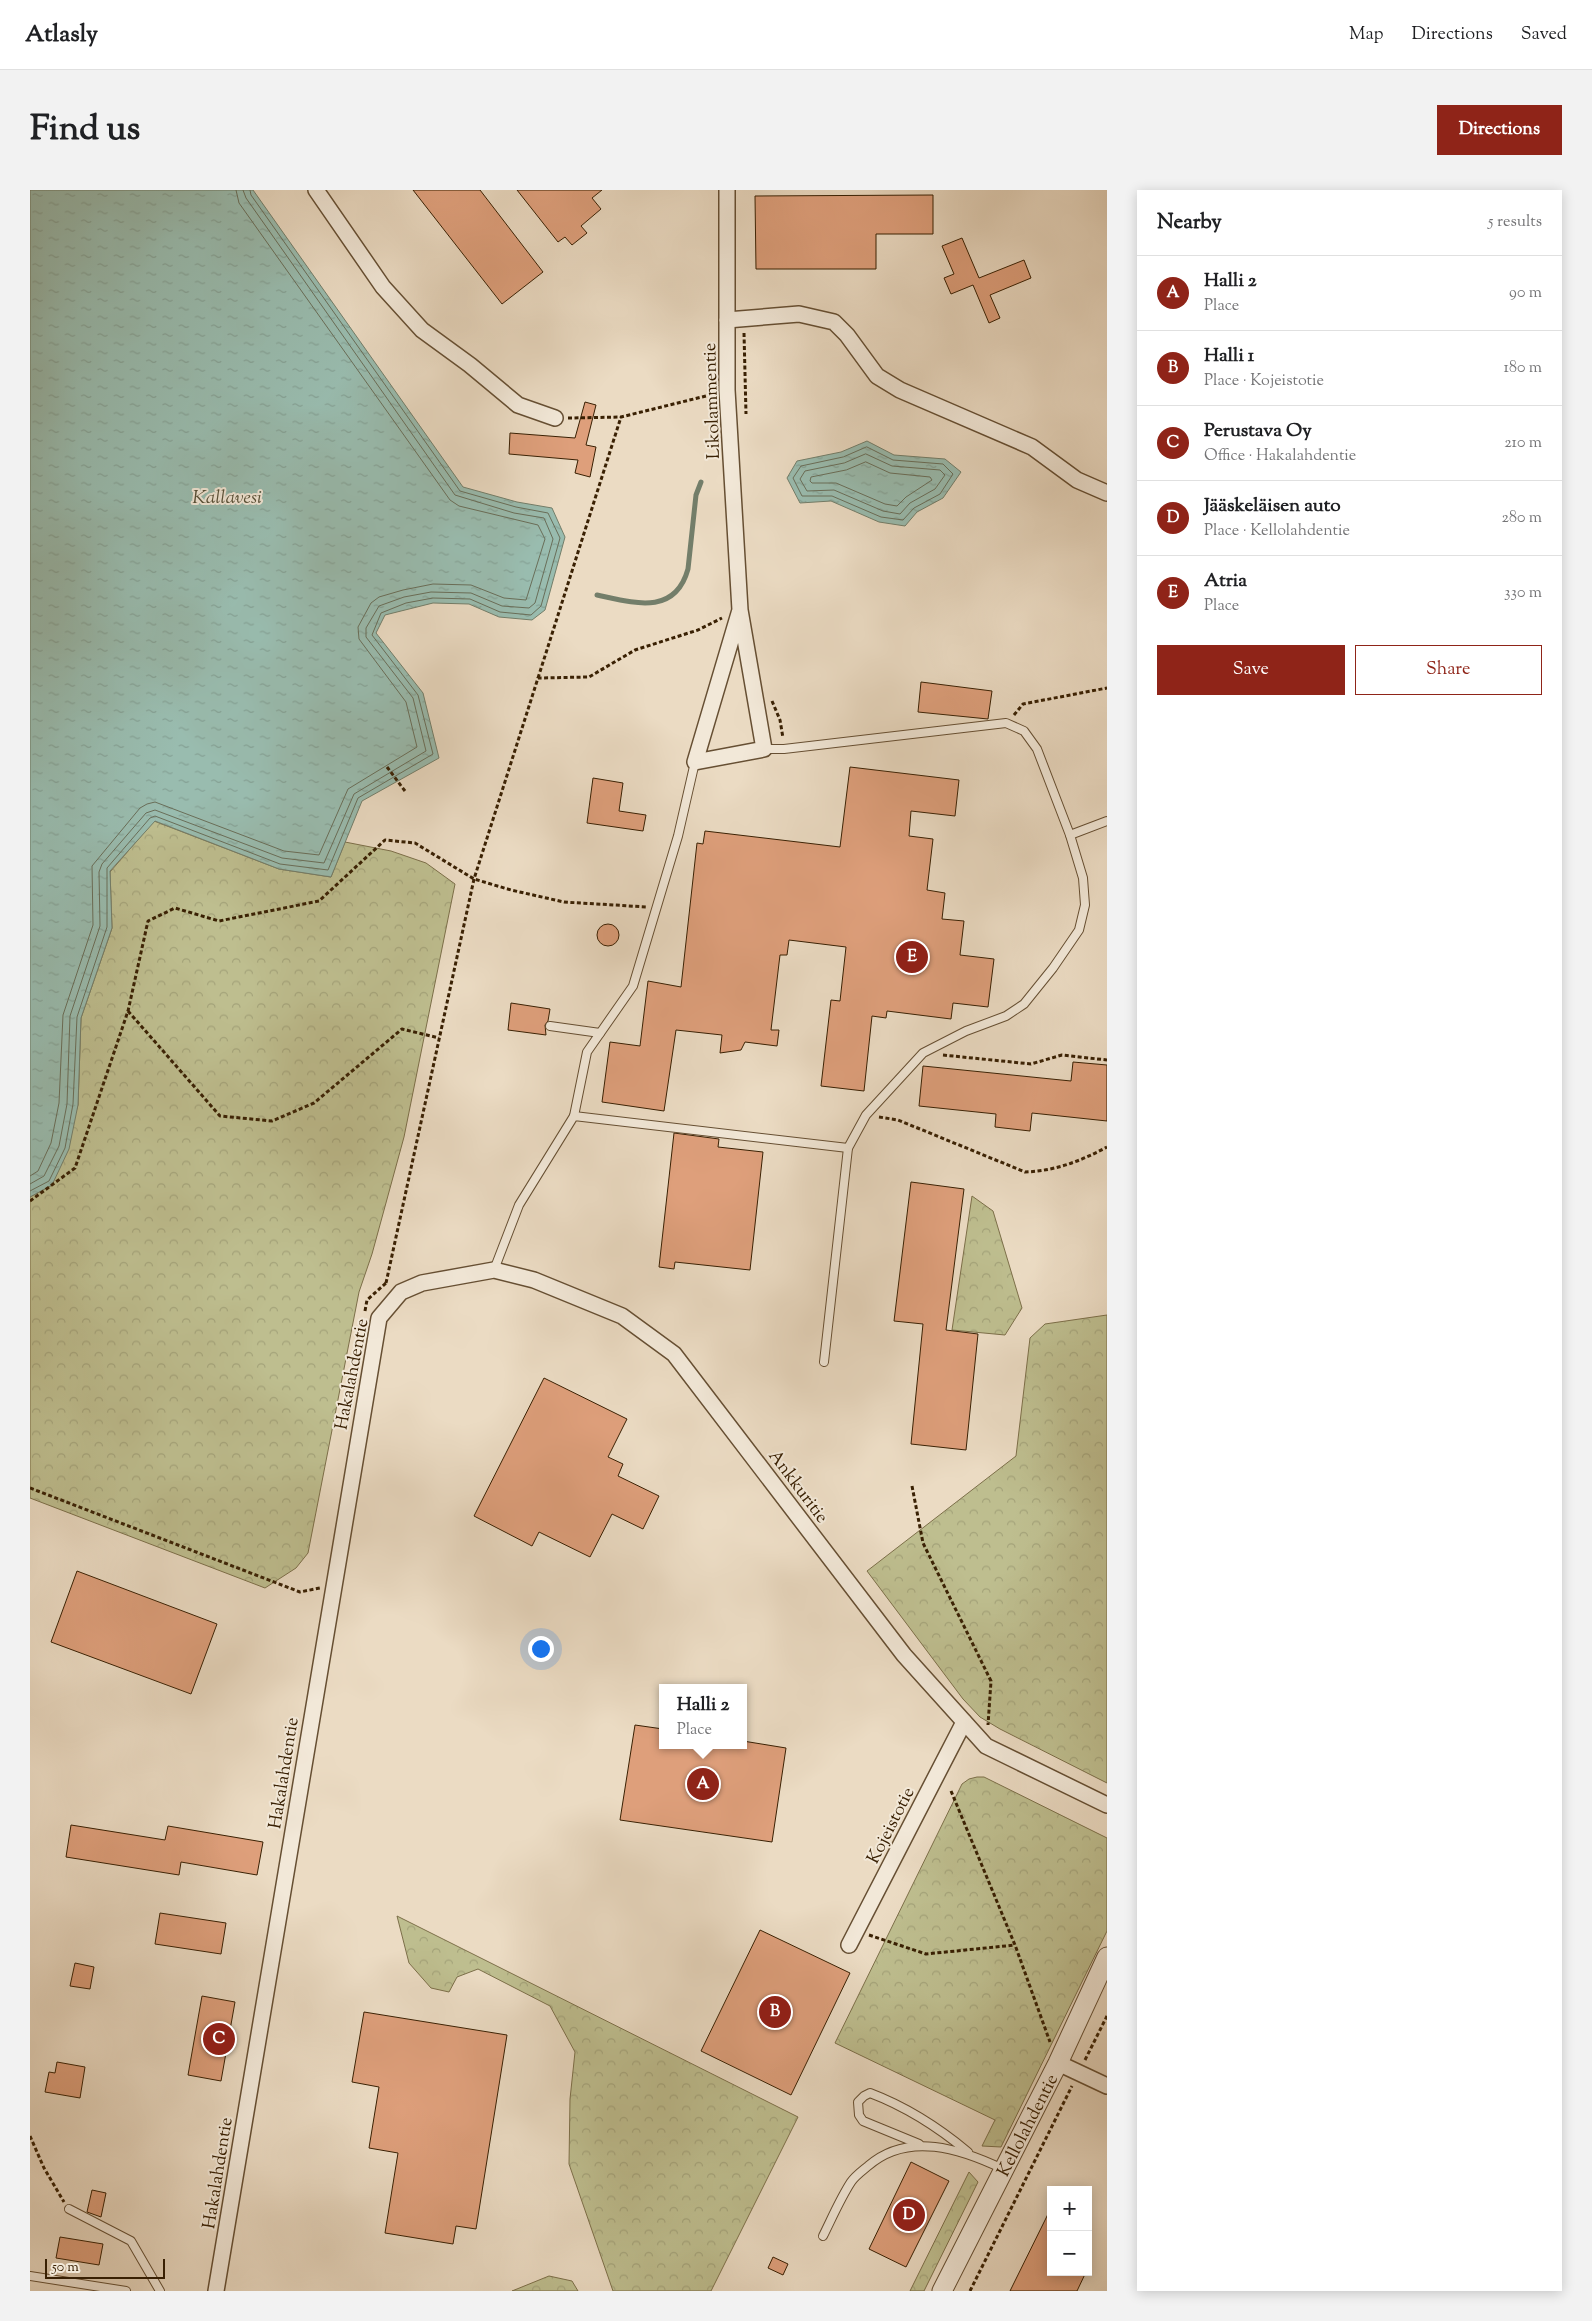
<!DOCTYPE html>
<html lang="en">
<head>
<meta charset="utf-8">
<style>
	:root { --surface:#fff; --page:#f2f2f2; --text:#202124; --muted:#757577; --line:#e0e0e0; --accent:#8f2418 }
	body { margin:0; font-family:"Sorts Mill Goudy",serif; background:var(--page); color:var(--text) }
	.controls { position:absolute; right:15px; bottom:15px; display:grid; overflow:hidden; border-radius:0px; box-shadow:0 2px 12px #0003 }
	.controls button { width:45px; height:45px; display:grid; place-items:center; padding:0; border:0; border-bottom:1px solid var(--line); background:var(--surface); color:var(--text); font:25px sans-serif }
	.scale { position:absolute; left:15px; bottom:12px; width:120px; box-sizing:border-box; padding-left:5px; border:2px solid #392003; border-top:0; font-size:14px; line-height:18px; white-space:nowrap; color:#392003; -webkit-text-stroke:4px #f2e8d8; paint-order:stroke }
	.you { position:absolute; left:510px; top:1458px; width:18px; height:18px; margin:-12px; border:4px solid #fff; border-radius:50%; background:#1a73e8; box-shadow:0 0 0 8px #1a73e833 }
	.badge { display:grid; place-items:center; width:32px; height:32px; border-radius:50%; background:var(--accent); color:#fff; font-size:16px; font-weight:700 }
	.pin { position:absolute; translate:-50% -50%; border:2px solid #fff; box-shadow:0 1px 5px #0006 }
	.popup { position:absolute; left:629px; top:1494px; width:88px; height:65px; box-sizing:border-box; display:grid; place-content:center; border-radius:0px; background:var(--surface); filter:drop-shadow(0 1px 4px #0005); font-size:16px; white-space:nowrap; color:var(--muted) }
	.popup b { font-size:19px; color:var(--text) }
	.popup::after { content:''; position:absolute; left:50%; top:100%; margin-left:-10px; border:10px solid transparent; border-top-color:var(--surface) }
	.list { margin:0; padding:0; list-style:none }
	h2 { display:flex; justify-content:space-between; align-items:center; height:65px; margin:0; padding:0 20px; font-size:21px }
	h2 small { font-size:16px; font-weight:400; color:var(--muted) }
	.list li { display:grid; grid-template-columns:32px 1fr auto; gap:15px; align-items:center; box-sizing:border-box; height:75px; padding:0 20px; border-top:1px solid var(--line) }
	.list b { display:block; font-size:19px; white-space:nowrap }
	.list p { margin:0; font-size:16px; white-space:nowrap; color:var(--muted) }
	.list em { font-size:16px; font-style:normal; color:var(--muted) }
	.actions { display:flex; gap:10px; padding:15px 20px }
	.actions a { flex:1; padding:11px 0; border:1px solid var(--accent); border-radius:0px; text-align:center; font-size:18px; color:var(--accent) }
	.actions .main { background:var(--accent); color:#fff }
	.map { position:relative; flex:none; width:1077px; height:2101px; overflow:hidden; border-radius:0px }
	header { display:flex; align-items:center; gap:30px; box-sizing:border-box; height:70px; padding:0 25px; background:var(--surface); border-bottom:1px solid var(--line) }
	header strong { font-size:24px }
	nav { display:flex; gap:28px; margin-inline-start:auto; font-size:18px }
	.intro { display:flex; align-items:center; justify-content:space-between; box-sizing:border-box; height:120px; padding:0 30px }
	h1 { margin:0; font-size:35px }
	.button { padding:12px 22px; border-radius:0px; background:var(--accent); color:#fff; font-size:18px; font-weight:700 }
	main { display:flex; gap:30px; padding:0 30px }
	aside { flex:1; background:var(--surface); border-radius:0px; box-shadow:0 2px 12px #0003 }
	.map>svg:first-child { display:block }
	.forest { fill:url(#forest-crowns); stroke:#7c6f49 }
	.water { fill:url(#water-ripples); stroke:#737e6a }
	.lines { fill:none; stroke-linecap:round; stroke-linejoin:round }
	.shore { stroke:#696e59; stroke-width:1 }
	.stream { stroke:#737e6a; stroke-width:5 }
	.building { fill:#de9f7b; stroke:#392003 }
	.service-casing { stroke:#664f33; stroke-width:10 }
	.minor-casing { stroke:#664f33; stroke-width:18 }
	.tertiary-casing { stroke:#664f33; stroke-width:21 }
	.path { stroke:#392003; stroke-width:3; stroke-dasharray:4 2.5; stroke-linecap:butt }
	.service { stroke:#f2e8d8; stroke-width:8 }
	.minor { stroke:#f2e8d8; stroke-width:15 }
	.tertiary { stroke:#f2e8d8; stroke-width:19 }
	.labels { text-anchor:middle; stroke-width:4; stroke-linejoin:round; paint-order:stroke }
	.street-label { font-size:18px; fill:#392003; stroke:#f2e8d8 }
	.water-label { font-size:19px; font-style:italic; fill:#564f37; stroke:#f2e8d8 }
</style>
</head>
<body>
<header>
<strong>Atlasly</strong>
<nav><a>Map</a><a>Directions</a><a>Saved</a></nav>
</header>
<div class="intro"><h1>Find us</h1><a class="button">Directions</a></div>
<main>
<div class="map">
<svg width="1077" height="2101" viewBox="0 0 1077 2101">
	<defs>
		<pattern id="forest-crowns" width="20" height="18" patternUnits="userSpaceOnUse" patternTransform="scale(1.25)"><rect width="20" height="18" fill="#bebe8f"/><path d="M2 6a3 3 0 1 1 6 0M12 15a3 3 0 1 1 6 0" fill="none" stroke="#a4a37a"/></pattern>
		<pattern id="water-ripples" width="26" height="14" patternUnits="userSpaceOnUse" patternTransform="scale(1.25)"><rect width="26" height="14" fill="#99bcaf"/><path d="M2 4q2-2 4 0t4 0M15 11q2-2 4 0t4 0" fill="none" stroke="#85a195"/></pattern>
	</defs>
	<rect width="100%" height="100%" fill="#ebdbc3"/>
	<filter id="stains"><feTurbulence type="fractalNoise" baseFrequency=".004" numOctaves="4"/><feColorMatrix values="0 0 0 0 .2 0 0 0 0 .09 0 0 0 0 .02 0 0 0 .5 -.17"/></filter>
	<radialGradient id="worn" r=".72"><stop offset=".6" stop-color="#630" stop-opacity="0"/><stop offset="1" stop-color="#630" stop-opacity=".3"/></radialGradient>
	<g class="forest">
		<path d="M124,631L249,679L301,687L315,652L361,661L396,673L425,694L374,947L342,1064L329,1102L278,1363L266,1378L235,1398L0,1308V1007L22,995L48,915L51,828L82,738L80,682Z"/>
		<path d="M942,1006L963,1021L992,1118L975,1145L922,1140Z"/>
		<path d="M1077,1125V1593L970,1539L950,1527L933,1509L837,1381L986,1266L1000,1148L1015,1134Z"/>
		<path d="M947,1587H954L1077,1648V1741L971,1957L952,1956L965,1930L805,1853L932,1594L939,1589Z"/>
		<path d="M367,1726L768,1927L681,2101H583L539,1974L540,1909L545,1862L520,1816L448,1779L427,1787L419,1802L401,1798L379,1773Z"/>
		<path d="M939,1982L948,1992L894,2101H880Z"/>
		<path d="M519,2086L542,2091L548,2101H482Z"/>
	</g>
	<g class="water">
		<path d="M0,0H223L433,297L487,312L522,318L535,347L515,420L502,430L469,427L439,414L403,413L355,425L346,443L393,503L409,568L332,611L301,687L249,679L125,631L80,681L82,738L51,828L48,915L39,959L22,995L0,1007Z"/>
		<path d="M837,251L864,265L915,269L931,282L913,308L887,322L875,336L849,332L801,311L770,313L757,288L767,271L811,262Z"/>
	</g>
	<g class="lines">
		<g class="shore">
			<path d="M837,257L863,270L913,274L923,284L910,304L884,318L873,330L851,327L802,306H772L763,288L771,276L813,267Z"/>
			<path d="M836,264L862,276L910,280L915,285L905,299L880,313L870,324L853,321L804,300L777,301L770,289L775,281L814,273Z"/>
			<path d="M836,272L860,283L900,287L902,290L876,307L867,316L855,314L806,293H782L780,291L781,287L816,280Z"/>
			<path d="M0,986L8,981L21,953L29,913L33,825L63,735L62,676L110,618L117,614L125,612L254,661L289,665L318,599L387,557L376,512L329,449L328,437L341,413L349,407L373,400L403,394L441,395L474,408L496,410L515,349L508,335L429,316L420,310L209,13L206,0"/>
			<path d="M0,994L14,986L29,956L37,914L40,826L70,736L69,682L72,674L116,623L125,620L252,668L294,673L324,604L396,561L383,508L336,447V438L349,416L374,407L401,402L441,403L472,416L499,418L505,413L523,349L514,328L484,323L425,305L216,8L213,0"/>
			<path d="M0,1001L19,991L35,958L43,914L47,827L77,737V678L120,628L125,626L250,674L298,680L328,608L403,564L388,505L342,445L351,423L376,413L403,408L440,409L470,422L501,425L511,416L530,348L518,323L486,317L430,301L221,5L220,0"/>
		</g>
		<path class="stream" d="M567,405C604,413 645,426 658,379L666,305L671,292"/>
	</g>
	<g class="building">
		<path d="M383,0H450L513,82L472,114Z"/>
		<path d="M487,0H572L562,8L571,19L551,36L557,43L542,55L535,47L528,52Z"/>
		<path d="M903,5V44H846V79H726L725,6Z"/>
		<path d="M932,48L949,88L994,70L1001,88L960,105L970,128L959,133L943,95L921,104L914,88L924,84L912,56Z"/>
		<path d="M555,212L566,215L556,255L566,257L560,287L545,283L548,270L479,264L480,243L545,248Z"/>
		<path d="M891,492L962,501L958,529L888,522Z"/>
		<path d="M820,577L929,590L925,626L881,621L879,646L903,649L897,700L915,703L912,729L934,731L930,765L964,769L958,817L923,813L921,829L857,821L856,828L842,826L834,901L791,896L801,810L810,811L816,757L759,750L757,765H750L741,840H749L747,856L715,852L711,860L690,863L692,845L646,840L634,921L572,912L580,852L610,856L618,791L651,797L667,653L673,654L675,641L810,657Z"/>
		<path d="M563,588L593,593L589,621L616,625L613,641L557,633Z"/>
		<circle cx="578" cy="745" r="11"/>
		<path d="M481,813L520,819L518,831L515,835L516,845L478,840Z"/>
		<path d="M1043,872L1077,875V931L1002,923L1000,941L965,937L966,924L889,916L893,876L1041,891Z"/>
		<path d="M644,943L689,949L688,957L733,962L720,1080L645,1072L644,1079L629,1077Z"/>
		<path d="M881,992L934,999L916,1140L948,1144L936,1260L881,1254L893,1134L864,1131Z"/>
		<path d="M514,1188L597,1229L578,1267L593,1274L588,1286L629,1306L613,1339L582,1324L560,1367L509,1342L502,1356L444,1326Z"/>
		<path d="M47,1381L187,1434L161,1504L21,1452Z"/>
		<path d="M605,1535L633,1539V1555H713V1551L756,1558L742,1652L590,1630Z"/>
		<path d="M41,1635L135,1650L138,1636L233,1652L227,1685L151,1672L149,1685L36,1667Z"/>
		<path d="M130,1723L196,1733L191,1764L125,1754Z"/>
		<path d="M730,1740L820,1783L761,1905L671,1861Z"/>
		<path d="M45,1773L64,1777L60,1799L40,1796Z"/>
		<path d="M172,1806L205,1812L191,1891L158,1885Z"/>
		<path d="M334,1822L477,1845L446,2039L426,2036L423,2054L355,2043L368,1963L339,1958L349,1897L322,1892Z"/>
		<path d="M27,1872L55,1877L50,1908L15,1902L19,1882L25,1883Z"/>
		<path d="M881,1972L919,1991L876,2077L839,2059Z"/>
		<path d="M62,2000L76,2003L71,2027L57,2022Z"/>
		<path d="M1021,2018V2082H1056L1047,2101H980Z"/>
		<path d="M30,2047L73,2054L69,2075L26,2068Z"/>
		<path d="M743,2067L758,2074L753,2085L738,2078Z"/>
	</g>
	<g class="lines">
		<g class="service-casing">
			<g id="service">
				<path d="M734,559H754L976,533L994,541L1007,559L1040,645L1053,688L1055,715L1049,740L1023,778L994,814L976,826L936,841L893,863L836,925L818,958L794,1172"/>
				<path d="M1040,645L1077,631"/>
				<path d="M520,836L570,843"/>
				<path d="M544,926L557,862L603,796L648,646L665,572"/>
				<path d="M464,1080L489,1015L544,926L818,958"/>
				<path d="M889,1954L833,1931L829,1925L828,1912L834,1906L840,1903C877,1917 908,1937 938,1962"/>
				<path d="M39,2019L101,2051L130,2101"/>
				<path d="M793,2046C802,2028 810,2009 821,1992C825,1986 832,1981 838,1976C878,1941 931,1959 973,1979"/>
				<path d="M0,2086L96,2101"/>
			</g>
		</g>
		<g class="minor-casing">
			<g id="minor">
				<path d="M286,0L353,97L392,140L440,175L488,215L525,228"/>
				<path d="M697,0V200L710,420L734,559L665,572L710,420"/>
				<path d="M697,130L769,124L804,132L817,145L847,186L870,200L1002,257L1047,290L1077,303"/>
				<path d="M819,1755L934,1532"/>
				<path d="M1028,1873L1077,1896"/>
				<path d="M186,2101L349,1128L371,1102L392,1093L464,1080L504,1090L592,1126L644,1164L874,1465L956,1556L1077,1615"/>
			</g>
		</g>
		<g class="tertiary-casing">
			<path id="tertiary" d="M912,2101L1028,1873L1077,1767"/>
		</g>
		<g class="path">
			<path d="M714,143L716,224"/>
			<path d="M538,228L591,227L684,204"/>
			<path d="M508,488L591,227"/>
			<path d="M742,511L750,530L753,548"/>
			<path d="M984,525L993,514L1077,498"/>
			<path d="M357,577L375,601"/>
			<path d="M98,821L190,926L242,931L284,913L372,839L409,848"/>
			<path d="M913,865L1001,874L1032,865L1077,870"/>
			<path d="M849,927L868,930L995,982C1025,981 1051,971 1077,957"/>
			<path d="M0,1011L45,978L98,821L118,731L145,718L189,731L289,711L355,650L385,653L444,689L481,700L534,712L617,717"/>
			<path d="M356,1093L444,689L508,488L559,487L605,460L668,440L692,428"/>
			<path d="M335,1121L337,1110L356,1093"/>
			<path d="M882,1296L893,1353L961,1491L958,1535"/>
			<path d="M0,1298L270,1402L290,1398"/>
			<path d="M921,1601L985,1755L1020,1852"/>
			<path d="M839,1745L896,1764L985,1755"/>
			<path d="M1055,1870L1077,1826"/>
			<path d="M0,1946L14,1978L34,2012"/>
			<path d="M940,2101L1042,1896"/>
		</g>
		<use href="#service" class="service"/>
		<use href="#minor" class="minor"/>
		<use href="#tertiary" class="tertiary"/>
	</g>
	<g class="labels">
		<g class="street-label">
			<text transform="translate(681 211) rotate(-92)" y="6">Likolammentie</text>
			<text transform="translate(321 1184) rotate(-79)" y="6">Hakalahdentie</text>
			<text transform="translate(769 1296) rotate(53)" y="6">Ankkuritie</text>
			<text transform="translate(253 1583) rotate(-81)" y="6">Hakalahdentie</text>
			<text transform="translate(860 1635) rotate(-63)" y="6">Kojeistotie</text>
			<text transform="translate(997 1935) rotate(-63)" y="6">Kellolahdentie</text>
			<text transform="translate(187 1983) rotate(-81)" y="6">Hakalahdentie</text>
		</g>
		<g class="water-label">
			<text x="197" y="313">Kallavesi</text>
		</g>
	</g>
	<rect width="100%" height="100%" filter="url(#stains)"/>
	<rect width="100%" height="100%" fill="url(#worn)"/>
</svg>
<div class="controls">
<button>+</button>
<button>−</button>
</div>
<div class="scale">50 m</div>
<div class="you"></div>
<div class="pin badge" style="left:673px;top:1594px">A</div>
<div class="popup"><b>Halli 2</b>Place</div>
<div class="pin badge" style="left:745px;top:1822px">B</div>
<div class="pin badge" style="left:189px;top:1849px">C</div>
<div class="pin badge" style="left:879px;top:2025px">D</div>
<div class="pin badge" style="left:882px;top:767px">E</div>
</div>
<aside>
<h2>Nearby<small>5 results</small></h2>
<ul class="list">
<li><span class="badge">A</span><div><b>Halli 2</b><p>Place</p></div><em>90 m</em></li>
<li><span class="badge">B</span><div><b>Halli 1</b><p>Place · Kojeistotie</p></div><em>180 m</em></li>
<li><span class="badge">C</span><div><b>Perustava Oy</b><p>Office · Hakalahdentie</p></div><em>210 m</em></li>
<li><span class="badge">D</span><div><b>Jääskeläisen auto</b><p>Place · Kellolahdentie</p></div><em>280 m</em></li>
<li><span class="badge">E</span><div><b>Atria</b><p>Place</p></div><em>330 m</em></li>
</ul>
<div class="actions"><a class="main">Save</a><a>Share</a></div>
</aside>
</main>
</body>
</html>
